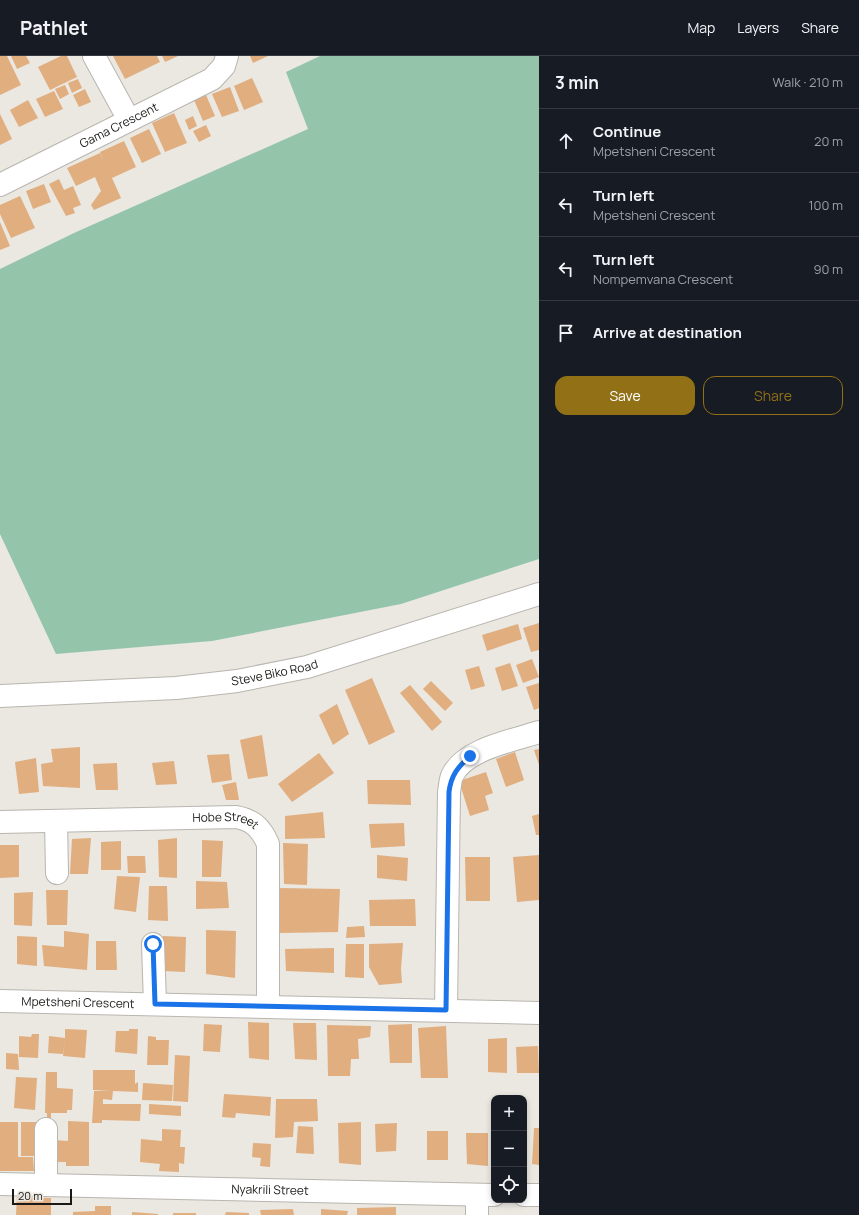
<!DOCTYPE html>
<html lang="en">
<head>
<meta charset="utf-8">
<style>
	:root { --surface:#171b24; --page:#20242c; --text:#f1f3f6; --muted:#9ea1a6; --line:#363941; --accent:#917016 }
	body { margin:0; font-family:Manrope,sans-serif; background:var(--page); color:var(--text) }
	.controls { position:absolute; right:12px; bottom:12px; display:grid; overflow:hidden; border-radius:8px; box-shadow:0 2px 6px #0003 }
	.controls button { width:36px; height:36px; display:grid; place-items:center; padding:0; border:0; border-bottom:1px solid var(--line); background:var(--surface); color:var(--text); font:20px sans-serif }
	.scale { position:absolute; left:12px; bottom:10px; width:60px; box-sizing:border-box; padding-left:4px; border:2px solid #1a1917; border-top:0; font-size:11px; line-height:14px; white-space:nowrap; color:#1a1917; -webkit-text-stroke:3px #ebe7e1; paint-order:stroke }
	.stop { position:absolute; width:12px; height:12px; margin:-9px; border:3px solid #1a73e8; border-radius:50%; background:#fff }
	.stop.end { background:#1a73e8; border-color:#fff; box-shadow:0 1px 4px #0008 }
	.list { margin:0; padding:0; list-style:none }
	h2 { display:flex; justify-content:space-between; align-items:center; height:52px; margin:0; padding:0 16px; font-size:17px }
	h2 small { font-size:13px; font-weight:400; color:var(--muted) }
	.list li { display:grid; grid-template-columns:26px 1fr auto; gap:12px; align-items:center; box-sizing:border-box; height:64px; padding:0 16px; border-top:1px solid var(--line) }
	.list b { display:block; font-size:15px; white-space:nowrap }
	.list p { margin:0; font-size:13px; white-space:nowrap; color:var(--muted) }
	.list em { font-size:13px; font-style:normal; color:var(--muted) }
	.actions { display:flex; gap:8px; padding:12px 16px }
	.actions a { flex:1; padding:9px 0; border:1px solid var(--accent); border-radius:12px; text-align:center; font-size:14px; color:var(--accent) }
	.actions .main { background:var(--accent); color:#fff }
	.icon { flex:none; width:22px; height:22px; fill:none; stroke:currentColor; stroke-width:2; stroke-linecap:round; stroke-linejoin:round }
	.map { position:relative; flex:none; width:539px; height:1159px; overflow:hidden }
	header { display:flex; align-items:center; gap:24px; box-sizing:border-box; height:56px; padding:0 20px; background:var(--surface); border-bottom:1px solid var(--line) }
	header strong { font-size:19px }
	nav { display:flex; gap:22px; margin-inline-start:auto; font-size:14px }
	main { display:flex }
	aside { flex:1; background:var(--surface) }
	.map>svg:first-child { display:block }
	.green { fill:#94c5ab }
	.building { fill:#e0ae7f }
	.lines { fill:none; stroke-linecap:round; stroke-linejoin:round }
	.minor-casing { stroke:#b9b5af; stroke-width:24 }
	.minor { stroke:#fff; stroke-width:22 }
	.route { stroke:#1a73e8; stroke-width:5 }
	.labels { text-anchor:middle; stroke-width:4; stroke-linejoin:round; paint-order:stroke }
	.street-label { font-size:12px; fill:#1a1917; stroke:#ebe7e1 }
</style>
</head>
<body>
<header>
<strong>Pathlet</strong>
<nav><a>Map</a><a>Layers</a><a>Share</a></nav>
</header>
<main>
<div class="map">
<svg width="539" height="1159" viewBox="0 0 539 1159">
	<rect width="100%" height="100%" fill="#ebe7e1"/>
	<path class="green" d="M320,0H539V503L401,548L212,585L56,598L0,478V213L74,177L308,73L286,16Z"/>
	<g class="building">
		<path d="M0,0H7L21,29L0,39Z"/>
		<path d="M11,0H26L30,7L17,13Z"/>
		<path d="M61,0H67L77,21L50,34L38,11Z"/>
		<path d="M113,0H157L160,6L125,23Z"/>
		<path d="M162,0H178L165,6Z"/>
		<path d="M250,0H268L253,7Z"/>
		<path d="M252,22L263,46L244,54L234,30Z"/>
		<path d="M78,23L82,32L72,37L68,27Z"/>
		<path d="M65,29L69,38L60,43L55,33Z"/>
		<path d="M230,31L239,55L222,61L212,38Z"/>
		<path d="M203,32L215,60L203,65L191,37Z"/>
		<path d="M85,33L91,46L79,51L73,39Z"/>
		<path d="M54,35L63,53L45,61L36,43Z"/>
		<path d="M28,44L38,62L19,71L10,54Z"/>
		<path d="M174,57L187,87L165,96L152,67Z"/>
		<path d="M0,58L12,83L0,89Z"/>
		<path d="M193,60L197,70L189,74L185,64Z"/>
		<path d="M206,69L211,80L199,86L193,75Z"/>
		<path d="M149,73L161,98L142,107L130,82Z"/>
		<path d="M124,85L136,111L112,122L121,142L94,154L91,149L101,135L95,121L76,130L67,112L100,97L104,106L100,96Z"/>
		<path d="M59,123L64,134L73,130L81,149L73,152L75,157L66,160L49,128Z"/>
		<path d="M44,128L51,146L33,153L26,135Z"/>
		<path d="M20,140L35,172L11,182L0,158V149Z"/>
		<path d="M0,166L10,190L0,194Z"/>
		<path d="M539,567V594L531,596L523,572Z"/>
		<path d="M518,568L522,583L487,595L482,579Z"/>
		<path d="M532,603L539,621L523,627L516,609Z"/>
		<path d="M510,607L518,630L502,635L495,612Z"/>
		<path d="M479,610L485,630L471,634L465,614Z"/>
		<path d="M372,622L395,676L369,689L345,634Z"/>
		<path d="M431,625L453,647L445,655L423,633Z"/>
		<path d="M539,627V652L534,654L526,631Z"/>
		<path d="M410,629L442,666L432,675L400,637Z"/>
		<path d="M337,648L349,678L333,689L319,659Z"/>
		<path d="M262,679L268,720L248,723L240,684Z"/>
		<path d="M80,691V732L43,730L41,708L53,706L51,693Z"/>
		<path d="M539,693V709L534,694Z"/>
		<path d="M515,696L524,724L506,731L496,703Z"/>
		<path d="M319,697L334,717L292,746L278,728Z"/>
		<path d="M229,698L232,724L212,727L207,699Z"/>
		<path d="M36,702L39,736L19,738L15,706Z"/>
		<path d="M174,705L177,728L156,729L152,707Z"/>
		<path d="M117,707L118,734H96L93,708Z"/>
		<path d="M486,716L493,737L485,740L489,754L470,760L459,725Z"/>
		<path d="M367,724H410L411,749L368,748Z"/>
		<path d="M236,726L239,744H226L222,729Z"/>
		<path d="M323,756L325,782L285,783V760Z"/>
		<path d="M539,758V779H536L532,760Z"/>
		<path d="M404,767L405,790L371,792L369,768Z"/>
		<path d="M91,782L88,818H70L72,783Z"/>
		<path d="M177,782V822L159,821L158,784Z"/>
		<path d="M202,784L223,785L221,821H202Z"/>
		<path d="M121,785V814H101V786Z"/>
		<path d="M283,787L308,788L307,829L284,828Z"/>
		<path d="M0,789H19V821L0,822Z"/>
		<path d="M377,799L408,802L407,825L377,822Z"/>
		<path d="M539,799V844L517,846L513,801Z"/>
		<path d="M127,800H145L146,817H128Z"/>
		<path d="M465,801H490V845H466Z"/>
		<path d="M117,820L140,821L136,856L114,853Z"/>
		<path d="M196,825L227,826L229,852L196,853Z"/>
		<path d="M149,830H167L168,865L148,864Z"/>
		<path d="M278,832L340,833L338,876L280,877Z"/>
		<path d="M46,834H68L67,869H47Z"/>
		<path d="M33,836L32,870L14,869V837Z"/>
		<path d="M415,843L416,870H370L369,844Z"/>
		<path d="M364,870L365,881L346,882L347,871Z"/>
		<path d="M206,874L236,875L235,922L206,918Z"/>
		<path d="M64,875L89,878L87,914L44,910L42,889L64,891Z"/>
		<path d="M17,880L37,881V910L17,908Z"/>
		<path d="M163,880L186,881L185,916L163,915Z"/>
		<path d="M96,885H116L117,914H96Z"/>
		<path d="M403,887L401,913L402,927L379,929L369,911V888Z"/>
		<path d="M346,888H364V922L345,921Z"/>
		<path d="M334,892V917L286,915L285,893Z"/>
		<path d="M248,966L269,967V1004L249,1002Z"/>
		<path d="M293,967H316L317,1004L295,1003Z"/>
		<path d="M204,968L222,969L220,996L203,995Z"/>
		<path d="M412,968V1007H390L388,969Z"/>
		<path d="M327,969L371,970L370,981L358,983L359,1003H351L350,1020H328Z"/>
		<path d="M446,970L448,1022H421L418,972Z"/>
		<path d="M65,973L87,974L85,1002L63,1000L65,984L63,998L48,997L49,980L65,982Z"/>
		<path d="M129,973H138L137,998L115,996L116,975H129Z"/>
		<path d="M32,978H39L38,1002L19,1001V980L31,981Z"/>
		<path d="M148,980L156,981V984H169L168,1009H147Z"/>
		<path d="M507,982V1017L488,1016V983Z"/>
		<path d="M538,990L539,1017H517L516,991Z"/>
		<path d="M6,997L18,998L19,1014L6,1013Z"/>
		<path d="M175,999L190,1000L188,1046L173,1045Z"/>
		<path d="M93,1014H135V1028L138,1026V1036L113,1035L112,1044L103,1043V1048H141L140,1065L102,1064V1067H92L94,1035H110L93,1034Z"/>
		<path d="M46,1016H57V1032L73,1033L72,1054H67V1057H51V1063H47V1057H45Z"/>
		<path d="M16,1021L37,1022L35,1054L14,1052Z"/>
		<path d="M143,1027L173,1029L172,1045L142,1044Z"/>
		<path d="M224,1038L271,1041L270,1060L236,1057L235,1062L222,1061Z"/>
		<path d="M276,1043H317L318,1065L294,1066L293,1081L275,1082Z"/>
		<path d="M149,1048L181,1050V1060L149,1058Z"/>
		<path d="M68,1065L89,1066V1110H66V1106H53L54,1084L68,1085Z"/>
		<rect x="0" y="1066" width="18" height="35"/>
		<path d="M21,1066H38L39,1100H21Z"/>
		<path d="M361,1066V1109L339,1107L338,1067Z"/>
		<path d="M397,1067L396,1095L376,1096L375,1068Z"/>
		<path d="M298,1070L313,1071L314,1098L296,1097Z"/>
		<path d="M534,1072H539V1109L532,1108Z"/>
		<path d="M162,1073L181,1074L180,1091H185L184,1108L179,1107V1116L159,1115L160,1108L140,1106L141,1083L162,1085Z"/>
		<rect x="427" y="1075" width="21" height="29"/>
		<path d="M466,1077H488V1110L467,1108Z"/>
		<path d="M253,1087L271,1088L270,1111L260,1110L261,1102L252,1101Z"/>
		<path d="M0,1101H33L34,1115H0Z"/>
		<path d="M17,1141L51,1142V1159H16Z"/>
		<path d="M95,1150H111V1159H73V1156L95,1155Z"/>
		<path d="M396,1151V1159H357V1152Z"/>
		<path d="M293,1153L294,1159H261L260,1154Z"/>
		<path d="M321,1153L348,1155L347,1159H321Z"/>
		<path d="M132,1156L158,1158V1159H132Z"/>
		<path d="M226,1156L249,1157V1159H225Z"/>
		<rect x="173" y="1157" width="23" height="2"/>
	</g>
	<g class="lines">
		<g class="minor-casing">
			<g id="minor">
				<path d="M94,0L129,64"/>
				<path id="s1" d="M0,129L212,23L224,10L227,0"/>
				<path id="s2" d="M0,640L176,632L237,625L307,611L539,538"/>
				<path d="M56,765L57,817"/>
				<path id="s3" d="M0,766L236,761C253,764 261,772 268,788V951"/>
				<path d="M153,888L155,948"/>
				<path id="s4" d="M0,945L539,957"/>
				<path d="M446,954L449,736C450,731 450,725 452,720C464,693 512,685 539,676"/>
				<path id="s5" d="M0,1128L494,1139"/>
				<path d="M46,1129V1073"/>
				<path d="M477,1139V1159"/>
				<path d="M524,1139H539"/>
			</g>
		</g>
		<use href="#minor" class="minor"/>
	</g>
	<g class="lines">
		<path class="route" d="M153,888L155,948L446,954L449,736C451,719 458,711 470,700"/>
	</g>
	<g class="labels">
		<g class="street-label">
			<text dy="4" stroke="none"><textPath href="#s1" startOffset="133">Gama Crescent</textPath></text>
			<text dy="4" stroke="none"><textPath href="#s2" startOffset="276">Steve Biko Road</textPath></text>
			<text dy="4" stroke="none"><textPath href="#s3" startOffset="226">Hobe Street</textPath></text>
			<text dy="4" stroke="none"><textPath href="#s4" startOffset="78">Mpetsheni Crescent</textPath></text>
			<text dy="4" stroke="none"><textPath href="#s5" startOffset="270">Nyakrili Street</textPath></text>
		</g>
	</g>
</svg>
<div class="controls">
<button>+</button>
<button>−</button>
<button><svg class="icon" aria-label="locate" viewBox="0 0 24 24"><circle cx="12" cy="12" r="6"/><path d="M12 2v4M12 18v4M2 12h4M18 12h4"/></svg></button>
</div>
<div class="scale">20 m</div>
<div class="stop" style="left:153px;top:888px"></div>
<div class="stop end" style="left:470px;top:700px"></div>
</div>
<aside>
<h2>3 min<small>Walk · 210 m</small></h2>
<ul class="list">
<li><svg class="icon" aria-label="ahead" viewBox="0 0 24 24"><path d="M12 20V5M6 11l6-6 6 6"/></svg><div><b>Continue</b><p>Mpetsheni Crescent</p></div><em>20 m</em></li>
<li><svg class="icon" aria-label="left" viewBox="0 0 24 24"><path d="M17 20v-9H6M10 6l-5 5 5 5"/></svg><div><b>Turn left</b><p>Mpetsheni Crescent</p></div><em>100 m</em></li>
<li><svg class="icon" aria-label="left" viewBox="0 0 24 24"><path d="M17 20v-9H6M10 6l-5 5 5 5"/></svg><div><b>Turn left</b><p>Nompemvana Crescent</p></div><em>90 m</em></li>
<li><svg class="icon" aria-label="arrive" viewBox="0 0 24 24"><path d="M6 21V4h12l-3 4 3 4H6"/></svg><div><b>Arrive at destination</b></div></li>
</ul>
<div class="actions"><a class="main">Save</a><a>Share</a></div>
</aside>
</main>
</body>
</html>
